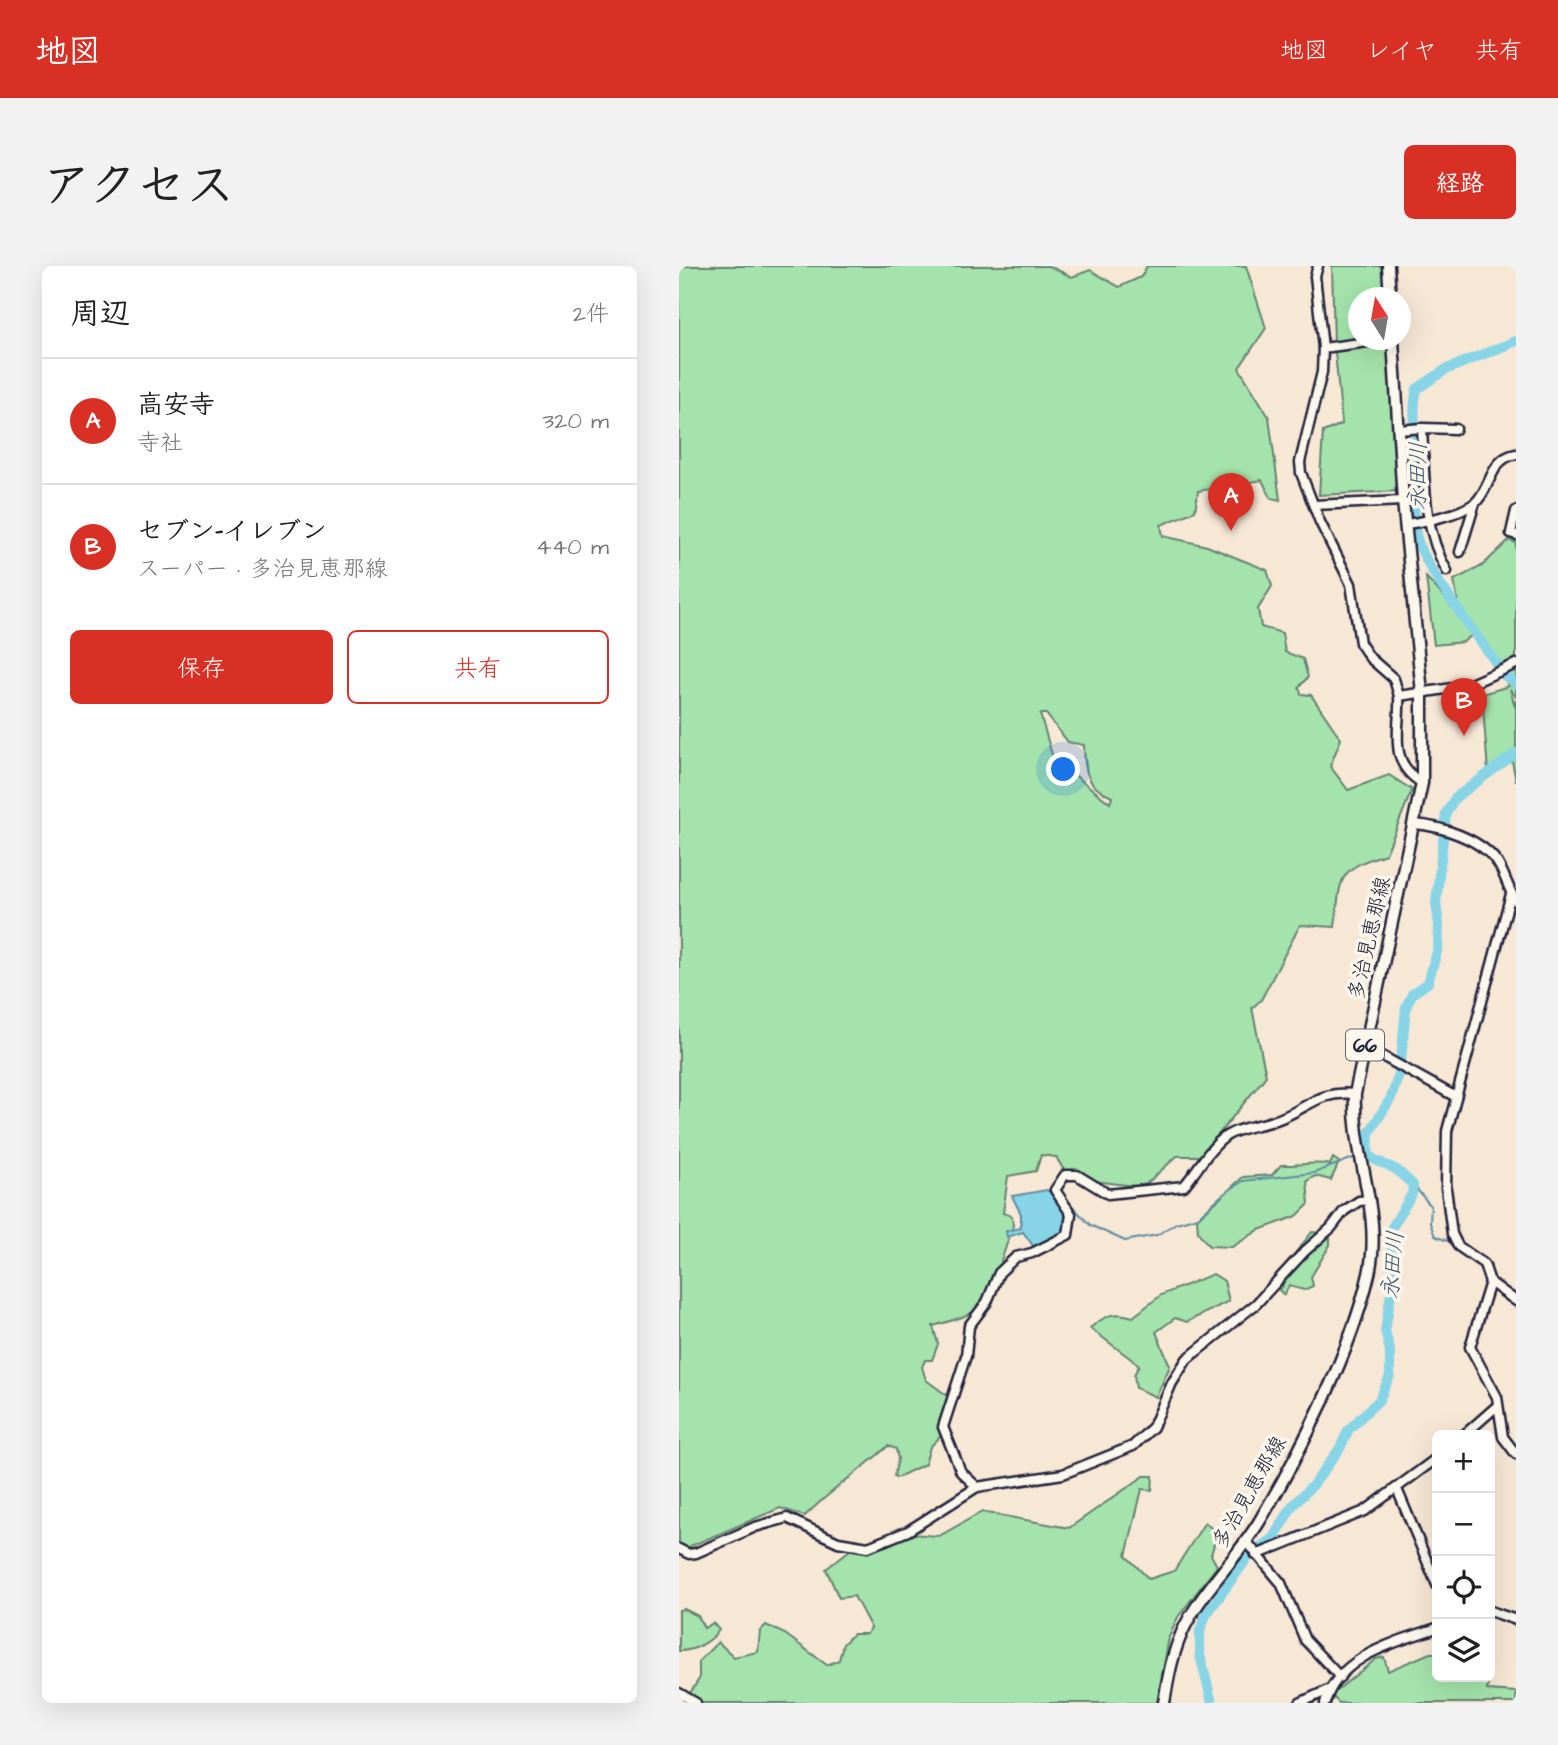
<!DOCTYPE html>
<html lang="ja">
<head>
<meta charset="utf-8">
<style>
	:root { --surface:#fff; --page:#f2f2f2; --text:#222; --muted:#767676; --line:#e0e0e0; --accent:#d93025 }
	body { margin:0; font-family:"Architects Daughter","Klee One",sans-serif; background:var(--page); color:var(--text) }
	.controls { position:absolute; right:21px; bottom:21px; display:grid; overflow:hidden; border-radius:10px; box-shadow:0 7px 28px #0002 }
	.controls button { width:63px; height:63px; display:grid; place-items:center; padding:0; border:0; border-bottom:2px solid var(--line); background:var(--surface); color:var(--text); font:35px sans-serif }
	.compass { position:absolute; left:669px; top:21px; width:63px; height:63px; border-radius:50%; background:var(--surface); box-shadow:0 7px 28px #0002; rotate:349deg }
	.you { position:absolute; left:385px; top:504px; width:24px; height:24px; margin:-18px; border:5px solid #fff; border-radius:50%; background:#1a73e8; box-shadow:0 0 0 10px #1a73e833 }
	.badge { display:grid; place-items:center; width:46px; height:46px; border-radius:50%; background:var(--accent); color:#fff; font-size:23px; font-weight:700 }
	.pin { position:absolute; translate:-50% -58px; filter:drop-shadow(0 2px 4px #0008) }
	.pin::after { content:''; position:absolute; top:37px; width:24px; height:21px; background:inherit; clip-path:polygon(0 0,100% 0,50% 100%) }
	.list { margin:0; padding:0; list-style:none }
	h2 { display:flex; justify-content:space-between; align-items:center; height:91px; margin:0; padding:0 28px; font-size:30px }
	h2 small { font-size:23px; font-weight:400; color:var(--muted) }
	.list li { display:grid; grid-template-columns:46px 1fr auto; gap:21px; align-items:center; box-sizing:border-box; height:126px; padding:0 28px; border-top:2px solid var(--line) }
	.list b { display:block; font-size:26px; white-space:nowrap }
	.list p { margin:0; font-size:23px; white-space:nowrap; color:var(--muted) }
	.list em { font-size:23px; font-style:normal; color:var(--muted) }
	.actions { display:flex; gap:14px; padding:21px 28px }
	.actions a { flex:1; padding:16px 0; border:2px solid var(--accent); border-radius:10px; text-align:center; font-size:24px; color:var(--accent) }
	.actions .main { background:var(--accent); color:#fff }
	.icon { flex:none; width:38px; height:38px; fill:none; stroke:currentColor; stroke-width:2; stroke-linecap:round; stroke-linejoin:round }
	.map { position:relative; flex:none; width:837px; height:1437px; overflow:hidden; border-radius:10px }
	header { display:flex; align-items:center; gap:42px; box-sizing:border-box; height:98px; padding:0 35px; background:var(--accent); color:#fff }
	header strong { font-size:33px }
	nav { display:flex; gap:38px; margin-inline-start:auto; font-size:24px }
	.intro { display:flex; align-items:center; justify-content:space-between; box-sizing:border-box; height:168px; padding:0 42px }
	h1 { margin:0; font-size:49px }
	.button { padding:18px 32px; border-radius:10px; background:var(--accent); color:#fff; font-size:24px; font-weight:700 }
	main { display:flex; gap:42px; padding:0 42px }
	aside { flex:1; background:var(--surface); border-radius:10px; box-shadow:0 7px 28px #0002 }
	.map>svg:first-child { display:block }
	.green { fill:#a4e3ab; stroke:#638273; stroke-width:2; fill-rule:evenodd }
	.water { fill:#87d4e7; stroke:#5f8da2; stroke-width:2 }
	.lines { fill:none; stroke-linecap:round; stroke-linejoin:round }
	.stream { stroke:#5f8da2; stroke-width:2 }
	.river { stroke:#87d4e7; stroke-width:10 }
	.minor-casing { stroke:#22223b; stroke-width:13 }
	.major-casing { stroke:#22223b; stroke-width:15 }
	.minor { stroke:#fbf7ec; stroke-width:8 }
	.major { stroke:#fbf7ec; stroke-width:10 }
	.labels { text-anchor:middle; stroke-width:7; stroke-linejoin:round; paint-order:stroke }
	.shield { fill:#fbf7ec; stroke:#636270; stroke-width:2 }
	.shield-label { font-size:19px; font-weight:bold; fill:#22223b }
	.street-label { font-size:21px; fill:#22223b; stroke:#fbf7ec }
	.water-label { font-size:23px; font-style:italic; fill:#40576f; stroke:#fbf7ec }
</style>
</head>
<body>
<header>
<strong>地図</strong>
<nav><a>地図</a><a>レイヤ</a><a>共有</a></nav>
</header>
<div class="intro"><h1>アクセス</h1><a class="button">経路</a></div>
<main>
<aside>
<h2>周辺<small>2件</small></h2>
<ul class="list">
<li><span class="badge">A</span><div><b>高安寺</b><p>寺社</p></div><em>320 m</em></li>
<li><span class="badge">B</span><div><b>セブン-イレブン</b><p>スーパー · 多治見恵那線</p></div><em>440 m</em></li>
</ul>
<div class="actions"><a class="main">保存</a><a>共有</a></div>
</aside>
<div class="map">
<svg width="837" height="1437" viewBox="0 0 837 1437">
	<rect width="100%" height="100%" fill="#f7e7d5"/>
	<filter id="ink" filterUnits="userSpaceOnUse"><feTurbulence type="fractalNoise" baseFrequency=".0143" numOctaves="2"/><feDisplacementMap in="SourceGraphic" scale="14" xChannelSelector="R" yChannelSelector="G"/><feConvolveMatrix kernelMatrix="1 2 1 2 8 2 1 2 1" color-interpolation-filters="sRGB"/></filter>
	<g filter="url(#ink)">
		<g class="green">
			<path d="M0,0H370L393,11L411,4L440,21L462,11L468,0H567L587,62L560,102L590,151L601,234L592,232L583,214L519,225L516,245L482,259L484,270L528,280L588,304L593,320L579,343L582,361L603,367L606,386L624,393L629,411L620,421L622,428L632,429L662,473L651,500L669,524L710,509L733,524L707,588C656,603 662,613 656,661L621,659L582,734L573,742L587,810L522,890H498L464,921L398,913L386,906L377,891L362,889L357,905L329,910L324,947L333,950L334,960L322,995L324,999C301,1045 305,1046 254,1060L259,1078L253,1094H246L243,1101L247,1114L270,1131L263,1169L251,1181L246,1198L217,1212L215,1210L219,1193L217,1183L209,1180C181,1205 152,1224 126,1250L101,1242L0,1285ZM361,448H367L389,476L405,479C406,505 406,520 433,531L431,537L374,492Z"/>
			<path d="M653,0H704L707,31L680,32V74H711L718,225L640,229L644,166L663,158L655,76Z"/>
			<path d="M830,274L837,277V431L831,423L836,441L837,434V515L832,490L809,506L803,428L830,420L796,367L784,376L755,379L747,311L788,356L780,341L775,314L803,300Z"/>
			<path d="M654,892L660,896L652,914L636,910L628,915L630,938L618,950L580,964L553,981L530,980L519,966L518,953L564,911L593,909L602,899C619,900 636,895 651,899Z"/>
			<path d="M633,966L651,968V979L632,1011L634,1020L625,1024L610,1020L605,1029L600,1024L604,1020L601,1006Z"/>
			<path d="M534,1008L545,1015L550,1035L508,1056L496,1052L477,1066L491,1100L477,1131L457,1122L455,1109L460,1099L411,1062C427,1049 435,1045 454,1051L482,1029Z"/>
			<path d="M465,1210H474L473,1224L463,1223L447,1290L470,1313L495,1305L526,1256L538,1268L532,1289L538,1300L499,1351L490,1371L478,1437H0V1431L6,1435L20,1413V1395L39,1376L55,1391L79,1386L81,1365L87,1359L106,1368L148,1399L160,1394L164,1378L174,1368H188L192,1362L175,1330L160,1332L147,1303L172,1283L207,1280L232,1268L260,1270L303,1246L390,1262Z"/>
			<path d="M5,1343L19,1350L25,1362L34,1357L40,1364C32,1376 15,1385 0,1385V1344Z"/>
			<path d="M751,1387H758V1411H810L808,1424L837,1426V1437H660L652,1429L697,1393L705,1391L709,1405Z"/>
		</g>
		<path class="water" d="M368,924C381,933 395,949 384,968L355,981L344,966L328,971L327,965L342,962V948L333,930Z"/>
		<g class="lines">
			<g class="stream">
				<path d="M734,919L752,940L751,957L756,970L771,976"/>
				<path d="M386,932L411,959L446,975L478,969L497,957L519,951L542,930L564,915L635,907L677,891"/>
				<path d="M796,987L812,998V1008"/>
			</g>
			<g class="river">
				<path d="M837,75L766,104L738,123C732,147 738,169 739,193C740,218 732,242 737,268C744,304 803,374 825,409L837,418"/>
				<path d="M533,1437L521,1389V1365L527,1349L572,1287L595,1272L613,1240L635,1218L661,1182L670,1163L700,1134L711,1110V1085L706,1065L714,1014L712,963L733,928L734,919L718,904L694,893L689,887L690,867L712,832L721,805L727,741L733,728L749,717L759,682L760,659L757,637L767,547L776,532L837,487"/>
			</g>
			<g class="minor-casing">
				<g id="minor">
					<path d="M639,0L636,10L644,82L643,106L621,196L622,207L641,256L672,318L681,377L691,392L715,413L720,430L787,420L837,398"/>
					<path d="M644,82L704,74"/>
					<path d="M720,164L743,162"/>
					<path d="M635,239L724,235"/>
					<path d="M837,245L832,267L837,269"/>
					<path d="M727,258C744,256 782,248 796,237C813,222 810,193 837,188"/>
					<path d="M781,286L796,237"/>
					<path d="M768,305C743,261 746,211 743,162L777,163"/>
					<path d="M720,430C722,463 707,495 743,517"/>
					<path d="M735,558C762,560 802,573 818,596C826,608 829,623 837,635"/>
					<path d="M832,628L768,865L767,922L773,968L779,980L805,998L811,1016L791,1081L818,1131L824,1171L837,1188"/>
					<path d="M685,780L777,831"/>
					<path d="M811,1016L837,1035"/>
					<path d="M785,1169L818,1140"/>
					<path d="M298,1221L282,1206L264,1161L287,1090L290,1060L308,1036L320,1007L337,991L353,987L389,969L392,948L376,924L386,909H398L429,928L505,920C519,904 529,883 547,870C561,861 579,860 594,855C627,845 637,824 676,828"/>
					<path d="M718,1223L758,1319"/>
					<path d="M568,1276L602,1317L626,1374L661,1411"/>
					<path d="M0,1283L10,1288L17,1287L76,1261L108,1252L159,1276L189,1281L229,1265L298,1221L384,1208L454,1180L474,1161L493,1117L508,1093L577,1038L625,986L652,962L665,945L680,935L691,934"/>
					<path d="M577,1289L686,1245L758,1192"/>
					<path d="M811,1345L837,1354"/>
					<path d="M0,1427L17,1437"/>
					<path d="M621,1437L649,1424"/>
					<path d="M646,1437C659,1390 717,1376 758,1362"/>
				</g>
			</g>
			<g class="major-casing">
				<g id="major">
					<path d="M709,0L711,32"/>
					<path d="M485,1437C489,1411 494,1384 506,1360C525,1323 558,1292 580,1256C622,1186 672,1086 690,1008C704,946 673,890 676,828L743,517V427L724,235L714,74"/>
				</g>
			</g>
			<use href="#minor" class="minor"/>
			<use href="#major" class="major"/>
		</g>
	</g>
	<g class="labels">
		<rect class="shield" x="667" y="763.5" width="38" height="31" rx="5"/>
		<g class="shield-label">
			<text x="686" y="786">66</text>
		</g>
		<g class="street-label">
			<text transform="translate(690 672) rotate(-77)" y="7">多治見恵那線</text>
			<text transform="translate(570 1226) rotate(-60)" y="7">多治見恵那線</text>
		</g>
		<g class="water-label">
			<text transform="translate(738 210) rotate(-89)" y="8">永田川</text>
			<text transform="translate(713 999) rotate(-85)" y="8">永田川</text>
		</g>
	</g>
</svg>
<div class="controls">
<button>+</button>
<button>−</button>
<button><svg class="icon" aria-label="locate" viewBox="0 0 24 24"><circle cx="12" cy="12" r="6"/><path d="M12 2v4M12 18v4M2 12h4M18 12h4"/></svg></button>
<button><svg class="icon" aria-label="layers" viewBox="0 0 24 24"><path d="M12 4l9 5-9 5-9-5zM3 14l9 5 9-5"/></svg></button>
</div>
<svg class="compass" viewBox="-18 -18 36 36"><path d="M0-13l5 13h-10z" fill="#e53935"/><path d="M0 13l5-13h-10z" fill="#767676"/></svg>
<div class="you"></div>
<div class="pin badge" style="left:552px;top:265px">A</div>
<div class="pin badge" style="left:785px;top:470px">B</div>
</div>
</main>
</body>
</html>
